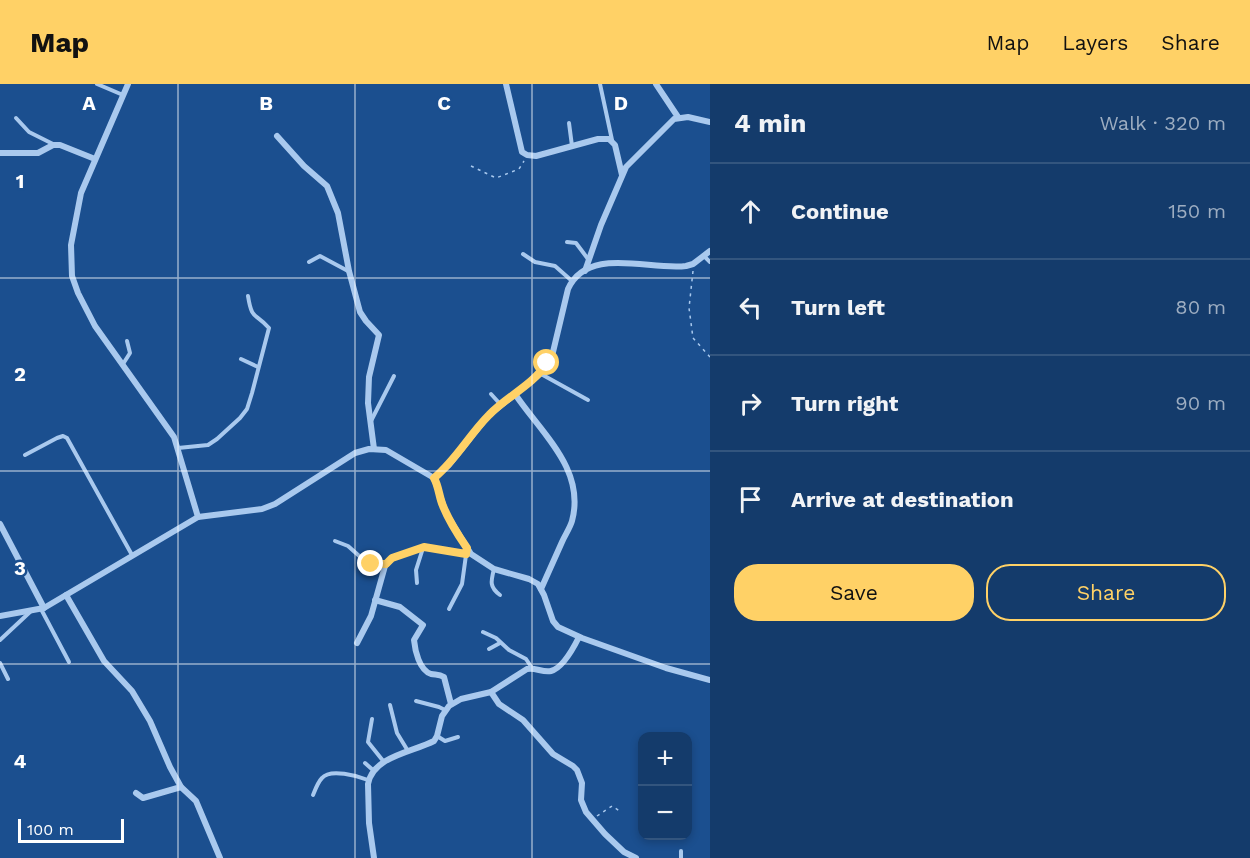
<!DOCTYPE html>
<html lang="en">
<head>
<meta charset="utf-8">
<style>
	:root { --surface:#143b6b; --page:#1d4271; --text:#f1f3f6; --muted:#9dadc1; --line:#33557e; --accent:#ffd166 }
	body { margin:0; font-family:"Work Sans",sans-serif; background:var(--page); color:var(--text) }
	.controls { position:absolute; right:18px; bottom:18px; display:grid; overflow:hidden; border-radius:12px; box-shadow:0 3px 9px #0003 }
	.controls button { width:54px; height:54px; display:grid; place-items:center; padding:0; border:0; border-bottom:2px solid var(--line); background:var(--surface); color:var(--text); font:30px sans-serif }
	.scale { position:absolute; left:18px; bottom:15px; width:106px; box-sizing:border-box; padding-left:6px; border:3px solid #fff; border-top:0; font-size:16px; line-height:21px; white-space:nowrap; color:#fff; -webkit-text-stroke:4px #1b4f8f; paint-order:stroke }
	.stop { position:absolute; width:18px; height:18px; margin:-14px; border:4px solid #ffd166; border-radius:50%; background:#fff }
	.stop.end { background:#ffd166; border-color:#fff; box-shadow:0 2px 6px #0008 }
	.list { margin:0; padding:0; list-style:none }
	h2 { display:flex; justify-content:space-between; align-items:center; height:78px; margin:0; padding:0 24px; font-size:26px }
	h2 small { font-size:20px; font-weight:400; color:var(--muted) }
	.list li { display:grid; grid-template-columns:39px 1fr auto; gap:18px; align-items:center; box-sizing:border-box; height:96px; padding:0 24px; border-top:2px solid var(--line) }
	.list b { display:block; font-size:22px; white-space:nowrap }
	.list em { font-size:20px; font-style:normal; color:var(--muted) }
	.actions { display:flex; gap:12px; padding:18px 24px }
	.actions a { flex:1; padding:14px 0; border:2px solid var(--accent); border-radius:24px; text-align:center; font-size:21px; color:var(--accent) }
	.actions .main { background:var(--accent); color:#111 }
	.icon { flex:none; width:33px; height:33px; fill:none; stroke:currentColor; stroke-width:2; stroke-linecap:round; stroke-linejoin:round }
	.map { position:relative; flex:none; width:710px; height:774px; overflow:hidden }
	header { display:flex; align-items:center; gap:36px; box-sizing:border-box; height:84px; padding:0 30px; background:var(--accent); color:#111 }
	header strong { font-size:28px }
	nav { display:flex; gap:33px; margin-inline-start:auto; font-size:21px }
	main { display:flex }
	aside { flex:1; background:var(--surface) }
	.map>svg:first-child { display:block }
	.lines { fill:none; stroke-linecap:round; stroke-linejoin:round }
	.path { stroke:#a9c9ee; stroke-width:1.5; stroke-dasharray:3 4.5; stroke-linecap:butt }
	.service { stroke:#a9c9ee; stroke-width:4 }
	.minor { stroke:#a9c9ee; stroke-width:6 }
	.route { stroke:#ffd166; stroke-width:8 }
	.grid { fill:none; stroke:#fff; stroke-width:1.5; stroke-opacity:0.55 }
	.grid-label { font-size:20px; text-anchor:middle; font-weight:bold; fill:#fff; stroke:#1b4f8f; stroke-width:5; stroke-linejoin:round; paint-order:stroke }
</style>
</head>
<body>
<header>
<strong>Map</strong>
<nav><a>Map</a><a>Layers</a><a>Share</a></nav>
</header>
<main>
<div class="map">
<svg width="710" height="774" viewBox="0 0 710 774">
	<rect width="100%" height="100%" fill="#1b4f8f"/>
	<g class="lines">
		<g class="path">
			<path d="M471,82L496,94L519,85L524,77"/>
			<path d="M693,187L689,224L693,254L710,273"/>
			<path d="M597,732L612,722L621,728"/>
		</g>
		<g class="service">
			<path d="M97,0L123,11"/>
			<path d="M600,0L612,56"/>
			<path d="M16,34L29,48L53,60"/>
			<path d="M569,39L572,62"/>
			<path d="M567,158L576,159L588,175"/>
			<path d="M523,170L535,178L555,182L572,197"/>
			<path d="M704,172L710,178"/>
			<path d="M309,178L320,172L348,187"/>
			<path d="M241,275L258,283"/>
			<path d="M123,280L130,269L127,257"/>
			<path d="M541,290L588,316"/>
			<path d="M491,310L501,321"/>
			<path d="M371,337L394,292"/>
			<path d="M178,364L208,361L217,355L240,334L247,325L252,309L269,244C255,228 252,237 248,212"/>
			<path d="M25,371L57,354L63,352L67,354L132,471"/>
			<path d="M335,457L348,462L366,478L371,480H386"/>
			<path d="M494,485C491,497 489,503 500,511"/>
			<path d="M417,499L416,486L423,464"/>
			<path d="M41,525L69,578"/>
			<path d="M449,525L462,500L466,471"/>
			<path d="M483,548L496,554L509,566L526,575L532,584"/>
			<path d="M0,556L30,528"/>
			<path d="M489,565L500,559"/>
			<path d="M0,579L8,595"/>
			<path d="M416,617L439,623L445,626"/>
			<path d="M390,621L397,649L408,667"/>
			<path d="M372,635L368,658L384,678"/>
			<path d="M437,652L445,657L458,653"/>
			<path d="M365,679L374,687"/>
			<path d="M313,711C315,706 318,698 322,694C330,684 358,692 368,696"/>
			<path d="M681,774V767"/>
		</g>
		<g class="minor">
			<path d="M128,0L81,109L71,161L72,192L78,209L95,242L174,353L198,433"/>
			<path d="M506,0L522,68L527,71L536,72L598,55H609L615,61L622,91"/>
			<path d="M656,0L678,33"/>
			<path d="M277,52L304,82L327,102L338,129L349,187L360,228L366,237L379,251L369,293L368,319L374,365"/>
			<path d="M0,69H38L53,61H60L95,75"/>
			<path d="M585,187L601,141L626,83L674,35L688,33L710,38"/>
			<path d="M515,310C541,349 586,385 572,437C570,444 565,451 562,458C555,474 548,489 541,505"/>
			<path d="M434,394L449,381L488,332L540,290L553,268L568,205C588,161 650,187 686,182L693,180L710,167"/>
			<path d="M0,440L44,524"/>
			<path d="M66,511L104,577L132,607L150,637L170,683L181,703L196,717L220,774"/>
			<path d="M375,516L400,523L423,541L414,556C415,566 419,586 431,590C436,591 439,590 444,593L451,620"/>
			<path d="M0,532L44,524L198,433L262,425L275,420L355,369L369,365L386,366L434,394L446,429L471,470L494,485L529,495L538,500L544,511L553,537L558,543L582,554L666,584L710,596"/>
			<path d="M357,559L371,532L385,482L392,474L424,463L466,470L467,464"/>
			<path d="M491,608L499,620L523,636L553,670L573,682L577,686L582,699L581,716L586,728L605,750L624,768L636,774"/>
			<path d="M136,709L143,714L181,703"/>
			<path d="M374,774L369,739L368,700C373,672 413,668 434,657L437,652L442,632L449,622L461,615L491,608L527,585C535,583 543,589 551,587C563,584 574,563 579,553"/>
		</g>
	</g>
	<g class="lines">
		<path class="route" d="M371,480H386L392,474L424,463L466,470L467,464C458,451 449,437 443,422C439,413 439,403 434,394C456,376 469,351 489,331C507,312 532,302 547,279"/>
	</g>
	<path class="grid" d="M178,0V774M355,0V774M532,0V774M0,194H710M0,387H710M0,580H710"/>
	<g class="grid-label">
		<text x="89" y="26">A</text>
		<text x="266" y="26">B</text>
		<text x="444" y="26">C</text>
		<text x="621" y="26">D</text>
		<text x="20" y="104">1</text>
		<text x="20" y="297">2</text>
		<text x="20" y="491">3</text>
		<text x="20" y="684">4</text>
	</g>
</svg>
<div class="controls">
<button>+</button>
<button>−</button>
</div>
<div class="scale">100 m</div>
<div class="stop" style="left:547px;top:279px"></div>
<div class="stop end" style="left:371px;top:480px"></div>
</div>
<aside>
<h2>4 min<small>Walk · 320 m</small></h2>
<ul class="list">
<li><svg class="icon" aria-label="ahead" viewBox="0 0 24 24"><path d="M12 20V5M6 11l6-6 6 6"/></svg><div><b>Continue</b></div><em>150 m</em></li>
<li><svg class="icon" aria-label="left" viewBox="0 0 24 24"><path d="M17 20v-9H6M10 6l-5 5 5 5"/></svg><div><b>Turn left</b></div><em>80 m</em></li>
<li><svg class="icon" aria-label="right" viewBox="0 0 24 24"><path d="M7 20v-9h11M14 6l5 5-5 5"/></svg><div><b>Turn right</b></div><em>90 m</em></li>
<li><svg class="icon" aria-label="arrive" viewBox="0 0 24 24"><path d="M6 21V4h12l-3 4 3 4H6"/></svg><div><b>Arrive at destination</b></div></li>
</ul>
<div class="actions"><a class="main">Save</a><a>Share</a></div>
</aside>
</main>
</body>
</html>
